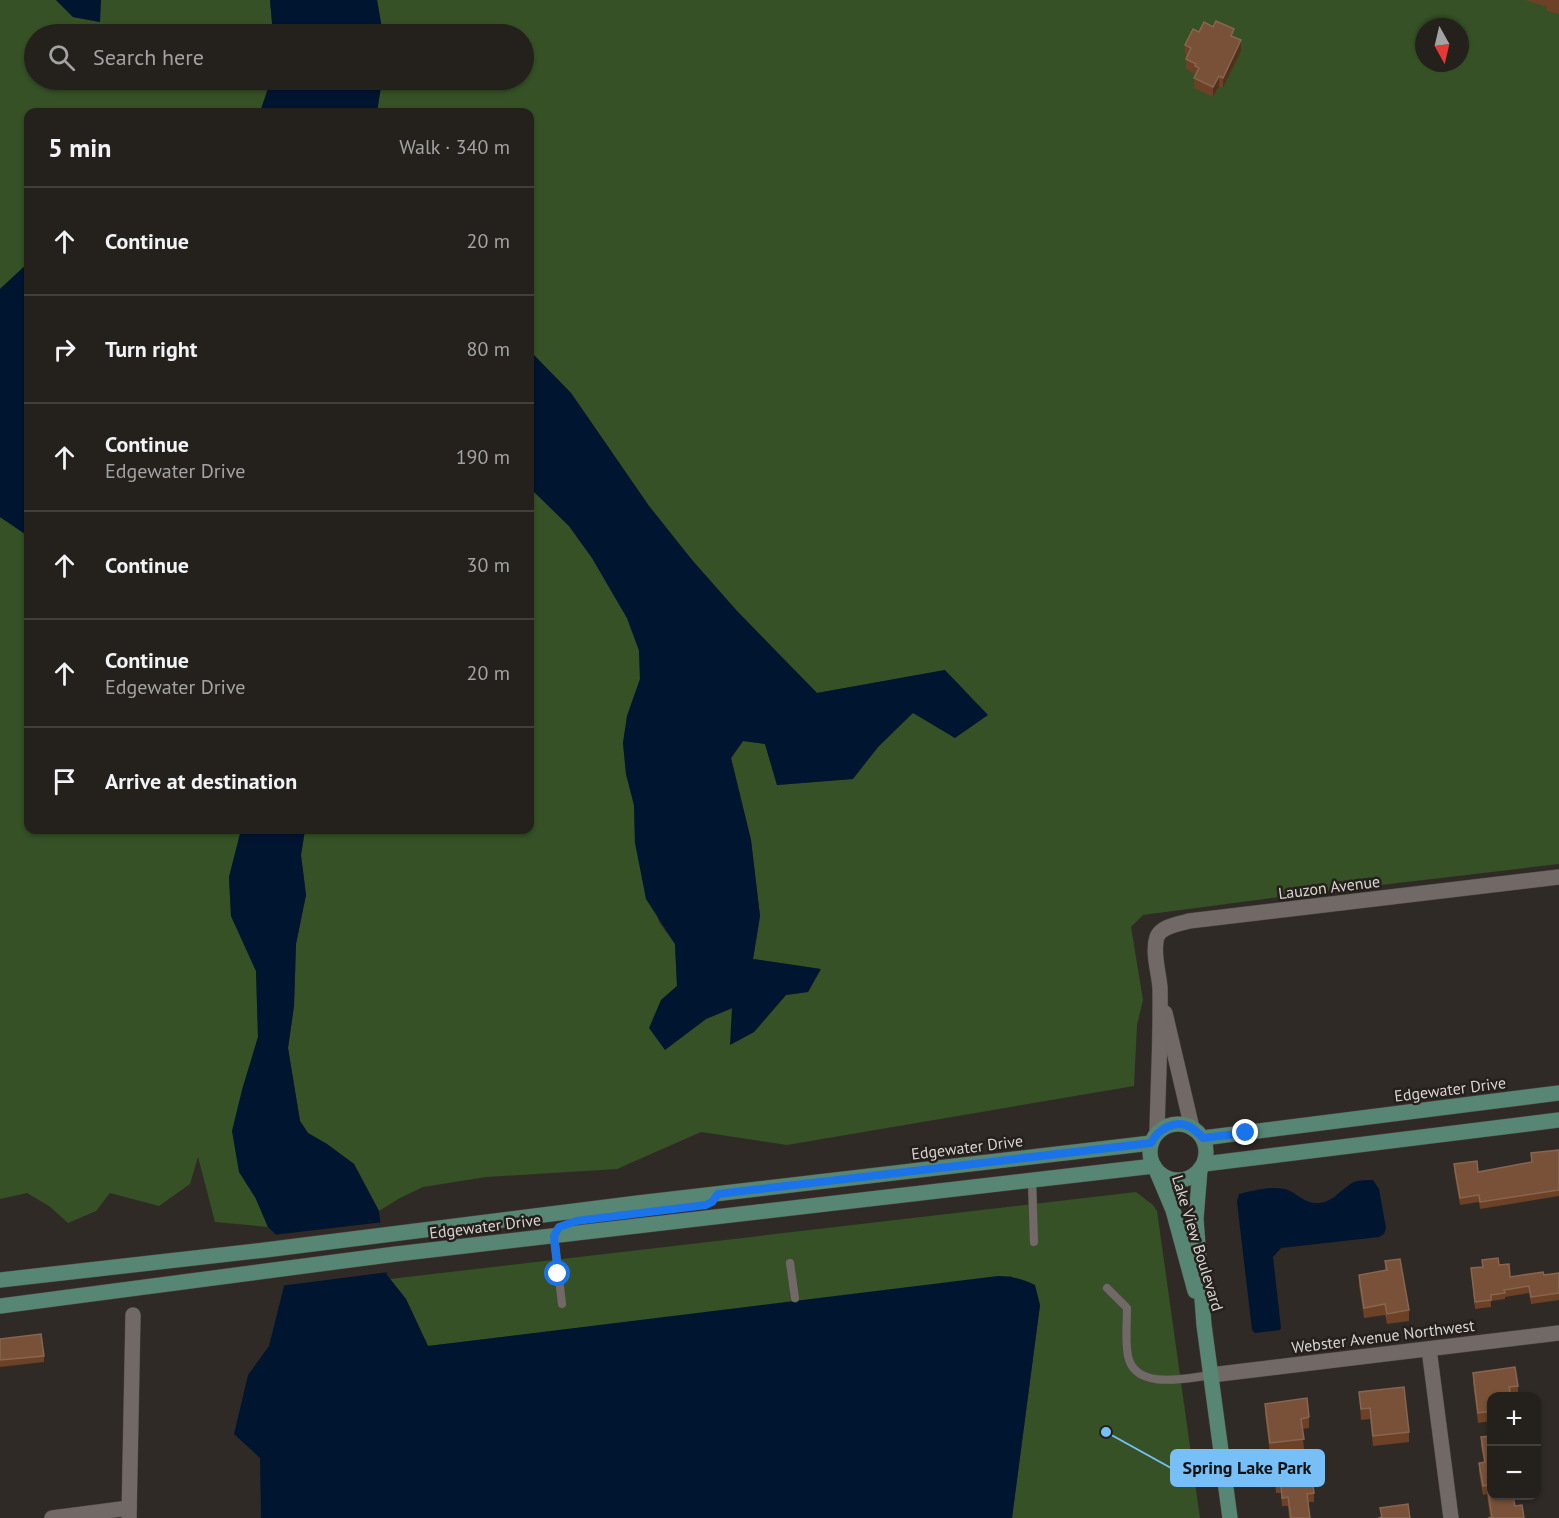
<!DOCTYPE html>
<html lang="en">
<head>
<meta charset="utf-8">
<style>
	:root { --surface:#24201c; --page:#2c2825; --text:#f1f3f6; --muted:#a3a3a3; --line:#413e3b }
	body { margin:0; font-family:"PT Sans",sans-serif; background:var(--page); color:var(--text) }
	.controls { position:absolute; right:18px; bottom:18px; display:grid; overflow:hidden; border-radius:12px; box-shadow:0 2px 4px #0004 }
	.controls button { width:54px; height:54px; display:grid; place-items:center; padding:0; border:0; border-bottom:2px solid var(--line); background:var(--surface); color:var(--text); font:30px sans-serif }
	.compass { position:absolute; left:1415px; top:18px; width:54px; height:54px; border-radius:50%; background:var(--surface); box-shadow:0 2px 4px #0004; rotate:172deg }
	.stop { position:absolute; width:18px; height:18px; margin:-14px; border:4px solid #1a73e8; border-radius:50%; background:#fff }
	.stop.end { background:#1a73e8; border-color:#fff; box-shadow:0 2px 6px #0008 }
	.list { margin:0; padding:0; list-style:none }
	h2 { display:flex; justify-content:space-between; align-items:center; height:78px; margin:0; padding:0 24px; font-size:26px }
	h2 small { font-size:20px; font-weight:400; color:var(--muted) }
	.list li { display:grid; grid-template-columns:39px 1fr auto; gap:18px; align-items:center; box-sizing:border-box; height:108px; padding:0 24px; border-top:2px solid var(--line) }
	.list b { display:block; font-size:22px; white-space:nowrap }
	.list p { margin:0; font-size:20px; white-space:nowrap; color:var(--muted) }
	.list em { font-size:20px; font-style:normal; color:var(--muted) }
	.icon { flex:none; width:33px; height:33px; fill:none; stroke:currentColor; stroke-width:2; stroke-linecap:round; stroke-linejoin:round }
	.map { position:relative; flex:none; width:1559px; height:1518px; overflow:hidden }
	.search { position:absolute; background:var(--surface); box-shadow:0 2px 4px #0004; left:24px; top:24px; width:510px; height:66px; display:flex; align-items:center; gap:15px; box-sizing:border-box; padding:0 21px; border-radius:33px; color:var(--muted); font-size:22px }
	.panel { position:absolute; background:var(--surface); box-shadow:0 2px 4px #0004; left:24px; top:108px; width:510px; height:726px; border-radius:12px }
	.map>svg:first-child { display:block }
	.green { fill:#355125; fill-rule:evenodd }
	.water { fill:#001530 }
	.pier { fill:#302a26 }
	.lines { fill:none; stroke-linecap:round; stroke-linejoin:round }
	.lane-casing { stroke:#4e4846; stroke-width:9 }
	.street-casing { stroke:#4e4846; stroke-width:16 }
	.secondary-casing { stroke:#4e4846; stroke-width:16 }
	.lane { stroke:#716965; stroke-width:8 }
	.street { stroke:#716965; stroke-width:15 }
	.secondary { stroke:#588674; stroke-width:15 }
	.wall { fill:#6c4125 }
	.shaded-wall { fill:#4f311e }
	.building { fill:#785138; stroke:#876550; stroke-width:1.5 }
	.route { stroke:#1a73e8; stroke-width:8 }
	.labels { text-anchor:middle; stroke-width:5; stroke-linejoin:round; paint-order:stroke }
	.street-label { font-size:16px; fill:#d8d4d2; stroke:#26201d }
	.leader { fill:none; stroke:#77c0f7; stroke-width:2 }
	.callout-dot { fill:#77c0f7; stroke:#26201d; stroke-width:2 }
	.callout { fill:#77c0f7; stroke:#77c0f7; stroke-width:2 }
	.callout-label { font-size:18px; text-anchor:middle; font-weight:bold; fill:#111 }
</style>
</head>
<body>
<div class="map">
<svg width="1559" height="1518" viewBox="0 0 1559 1518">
	<rect width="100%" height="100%" fill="#302a26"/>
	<g class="green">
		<path d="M0,0H56L73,17L99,22L101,0H270L273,34H34V80H271L260,112H28V263L0,289Z"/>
		<path d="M377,0H1559V864L1287,896L1143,915L1131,927L1143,1000L1137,1025L1134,1086L787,1145L701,1132L617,1169L486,1177L423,1187L400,1198L379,1211L354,1164L327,1144L308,1133L300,1121L288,1048L294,1006L296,944L306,895L301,855L305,830H530V488L569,526L592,558L627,618L639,651L640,679L627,716L623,743L626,774L634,805L635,843L659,922L675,944L677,986L661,1000L665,1049L706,1019L733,1008L731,1044L754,1032L786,995L808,992L820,969L753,959L760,916L751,840L731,758L743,741L765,744L777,785L852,779L878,747L913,712L955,738L945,670L817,693L737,611L692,560L649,506L571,393L530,351V112H377L382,80H524V34H383ZM1424,27H1460V63H1424Z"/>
		<path d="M0,517L28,536V830H241L229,877L231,916L256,971L258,1037L242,1090L256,1199L268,1227L215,1222L198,1157L190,1184L159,1206L110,1193L96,1211L68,1223L49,1206L27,1193L0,1199Z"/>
		<path d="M1136,1192L1153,1205L1157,1211L1200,1518H1012L1040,1305L1011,1276L428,1346L406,1299L390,1279Z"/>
	</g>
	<g class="water">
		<path d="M56,0H101L100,22L73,17Z"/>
		<path d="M270,0H377L383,34H273Z"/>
		<path d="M271,80H382L377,112H260Z"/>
		<path d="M28,263V536L0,517V289Z"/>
		<path d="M530,351L571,393L649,506L692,560L737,611L817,693L945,670L988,715L955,738L913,713L878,747L853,779L777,785L765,744L743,741L731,758L751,840L760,916L753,959L821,969L808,992L786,995L754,1032L730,1045L732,1008L706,1019L665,1050L649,1028L661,1000L677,986L675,944L646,899L635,843L634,805L626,774L623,743L627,716L640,679L639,650L627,618L592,558L569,526L530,488Z"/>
		<path d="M241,830H305L301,855L306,895L296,944L294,1006L288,1048L300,1121L308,1133L327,1144L354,1164L379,1211L387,1275L406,1299L428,1346L998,1276C1012,1276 1022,1279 1035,1285L1040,1305L1012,1518H261L260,1458L234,1434L248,1375L269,1346L286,1278V1244L268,1227L256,1199L239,1172L232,1131L242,1090L258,1037L256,971L231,916L229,877Z"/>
		<path d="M1373,1180L1379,1189L1386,1228L1384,1234L1379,1237L1281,1248L1273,1257L1281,1328L1280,1330L1255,1333L1252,1330L1237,1202L1239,1194C1252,1191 1277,1184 1290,1191C1300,1196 1306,1204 1319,1203C1332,1203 1342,1188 1354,1182C1360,1180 1367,1180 1373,1180Z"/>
	</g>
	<path class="pier" d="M384,1222L389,1272L280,1286L283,1278V1246L273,1235Z"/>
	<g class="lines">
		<g class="lane-casing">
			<g id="lane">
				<path d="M1032,1180L1034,1242"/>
				<path d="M554,1236L562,1304"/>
				<path d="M790,1263L795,1298"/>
				<path d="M1107,1288L1127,1308C1127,1323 1125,1341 1128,1356C1135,1391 1187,1378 1211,1375"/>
			</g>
		</g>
		<g class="street-casing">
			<g id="street">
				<path d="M1165,1013L1192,1128"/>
				<path d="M1157,1133C1158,1085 1161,1036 1160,988C1159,973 1152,952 1157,937C1161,926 1179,924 1189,921L1559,877"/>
				<path d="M1429,1349L1451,1518"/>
				<path d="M1211,1375L1559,1333"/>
				<path d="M52,1518L129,1508"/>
				<path d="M129,1518L133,1315"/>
			</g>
		</g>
		<g class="secondary-casing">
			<g id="secondary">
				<circle cx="1178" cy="1152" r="28"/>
				<path d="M1203,1138L1559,1093"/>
				<path d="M1204,1164L1559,1120"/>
				<path d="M1200,1169L1196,1219L1204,1325L1230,1518"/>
				<path d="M1157,1172L1173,1210L1195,1291"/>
				<path d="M0,1280L265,1250L638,1203L1151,1143"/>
				<path d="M0,1306L396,1254L1154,1166"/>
			</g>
		</g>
		<use href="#lane" class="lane"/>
		<use href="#street" class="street"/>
		<use href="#secondary" class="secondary"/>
	</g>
	<g class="wall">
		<path d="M1525,0H1559V14L1547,11V7Z"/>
		<path d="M1199,32L1234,37L1241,51L1223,88L1219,86L1213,97L1194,88L1195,74L1186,69V59L1187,56L1185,55V45Z"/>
		<path d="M1559,1150V1196L1480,1209L1479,1202L1460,1205L1454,1171V1164L1478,1172L1531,1163V1153Z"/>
		<path d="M1482,1260L1499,1265L1510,1277L1544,1275L1559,1273V1300L1531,1304L1529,1293L1505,1297V1299L1491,1301V1307L1475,1309L1471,1268L1482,1267Z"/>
		<path d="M1385,1261L1409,1310V1321L1387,1324L1385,1315L1364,1318L1359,1285V1275L1385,1271Z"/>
		<path d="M0,1339L44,1356V1362L0,1367Z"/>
		<path d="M1473,1373L1518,1386V1396H1491V1421L1478,1423L1473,1383Z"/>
		<path d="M1359,1392L1409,1432V1442L1373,1446L1370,1419L1361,1420Z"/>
		<path d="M1265,1404L1309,1417V1428L1302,1429L1304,1449L1270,1454L1265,1414Z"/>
		<path d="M1481,1437L1515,1506L1490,1517L1487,1494L1483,1495L1479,1472V1463L1484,1462L1481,1446Z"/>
		<path d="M1274,1468L1304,1472L1314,1493V1502H1308L1310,1518H1289L1288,1506H1282L1281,1493H1276Z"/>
	</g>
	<g class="shaded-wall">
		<path d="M1241,40V51L1223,88V78Z"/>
		<path d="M1219,76V86L1213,97V87Z"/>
	</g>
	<g class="building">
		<path d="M1216,21L1234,29L1231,36L1241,40L1223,78L1219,76L1213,87L1194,78L1199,68L1195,66L1196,64L1186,59L1191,48L1185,45L1193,29L1199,32L1204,22L1213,27Z"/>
		<path d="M1559,1150V1190L1480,1202L1479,1195L1460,1198L1454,1164L1477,1161L1478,1172L1532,1162L1531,1153Z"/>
		<path d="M1498,1258L1499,1265L1509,1264L1510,1277L1543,1272L1544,1275L1559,1273V1293L1531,1297L1529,1286L1504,1290L1505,1293L1491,1295V1300L1475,1302L1471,1268L1483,1267L1482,1260Z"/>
		<path d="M1400,1259L1409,1310L1387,1314L1385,1304L1364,1308L1359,1275L1387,1270L1385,1261Z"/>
		<path d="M41,1334L44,1356L0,1360V1339Z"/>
		<path d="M1515,1367L1518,1386L1509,1387L1511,1396H1491V1411L1478,1413L1473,1373Z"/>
		<path d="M1404,1387L1409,1432L1373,1436L1370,1408L1361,1409L1359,1392Z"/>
		<path d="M1307,1398L1309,1417L1301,1419L1304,1439L1270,1443L1265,1404Z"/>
		<path d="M1491,1436V1496H1513L1515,1506L1522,1505L1524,1518H1488L1492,1517L1487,1485L1483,1486L1479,1463L1485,1462L1481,1437Z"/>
		<path d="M1303,1465L1304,1472H1311L1314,1493L1307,1494L1310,1518H1291L1288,1497L1282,1498L1281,1484L1276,1485L1274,1468Z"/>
		<path d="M1408,1504L1410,1518H1378L1382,1517L1380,1508Z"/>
	</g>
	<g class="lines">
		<path class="route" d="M558,1274L554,1236L559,1227L576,1221L706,1205L712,1202L718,1194L1151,1143C1158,1129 1176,1118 1192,1128C1196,1131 1200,1135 1203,1138L1246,1133"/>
	</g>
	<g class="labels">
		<g class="street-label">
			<text transform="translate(1329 887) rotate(-7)" y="6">Lauzon Avenue</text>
			<text transform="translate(1450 1089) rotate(-7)" y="6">Edgewater Drive</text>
			<text transform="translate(967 1147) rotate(-7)" y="6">Edgewater Drive</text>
			<text transform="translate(485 1226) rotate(-7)" y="6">Edgewater Drive</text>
			<text transform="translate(1198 1243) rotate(73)" y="6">Lake View Boulevard</text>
			<text transform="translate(1383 1336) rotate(-7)" y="6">Webster Avenue Northwest</text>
		</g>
	</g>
	<path class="leader" d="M1106 1432L1171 1468"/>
	<circle class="callout-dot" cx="1106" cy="1432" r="6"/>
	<rect class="callout" x="1171" y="1450" width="153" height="36" rx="6"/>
	<g class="callout-label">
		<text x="1247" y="1474">Spring Lake Park</text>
	</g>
</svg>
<div class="controls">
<button>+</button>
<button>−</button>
</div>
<svg class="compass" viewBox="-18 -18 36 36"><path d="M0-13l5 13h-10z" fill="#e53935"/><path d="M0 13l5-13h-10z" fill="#a3a3a3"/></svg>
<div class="stop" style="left:558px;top:1274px"></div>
<div class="stop end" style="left:1246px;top:1133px"></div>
<div class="search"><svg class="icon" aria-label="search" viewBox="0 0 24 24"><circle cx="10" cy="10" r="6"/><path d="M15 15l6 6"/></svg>Search here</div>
<section class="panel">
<h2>5 min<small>Walk · 340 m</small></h2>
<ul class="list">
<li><svg class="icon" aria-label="ahead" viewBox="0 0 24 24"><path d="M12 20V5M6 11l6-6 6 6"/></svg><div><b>Continue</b></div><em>20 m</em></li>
<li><svg class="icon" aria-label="right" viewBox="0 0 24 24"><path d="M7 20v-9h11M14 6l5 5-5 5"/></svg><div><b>Turn right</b></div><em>80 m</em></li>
<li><svg class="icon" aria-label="ahead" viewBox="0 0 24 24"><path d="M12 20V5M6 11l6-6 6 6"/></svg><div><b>Continue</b><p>Edgewater Drive</p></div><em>190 m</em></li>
<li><svg class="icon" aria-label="ahead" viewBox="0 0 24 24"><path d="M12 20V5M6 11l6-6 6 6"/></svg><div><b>Continue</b></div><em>30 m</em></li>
<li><svg class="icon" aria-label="ahead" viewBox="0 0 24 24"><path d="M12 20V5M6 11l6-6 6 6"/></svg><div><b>Continue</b><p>Edgewater Drive</p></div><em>20 m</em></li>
<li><svg class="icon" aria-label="arrive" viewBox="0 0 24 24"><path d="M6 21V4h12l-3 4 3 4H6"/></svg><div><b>Arrive at destination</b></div></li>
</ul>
</section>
</div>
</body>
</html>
